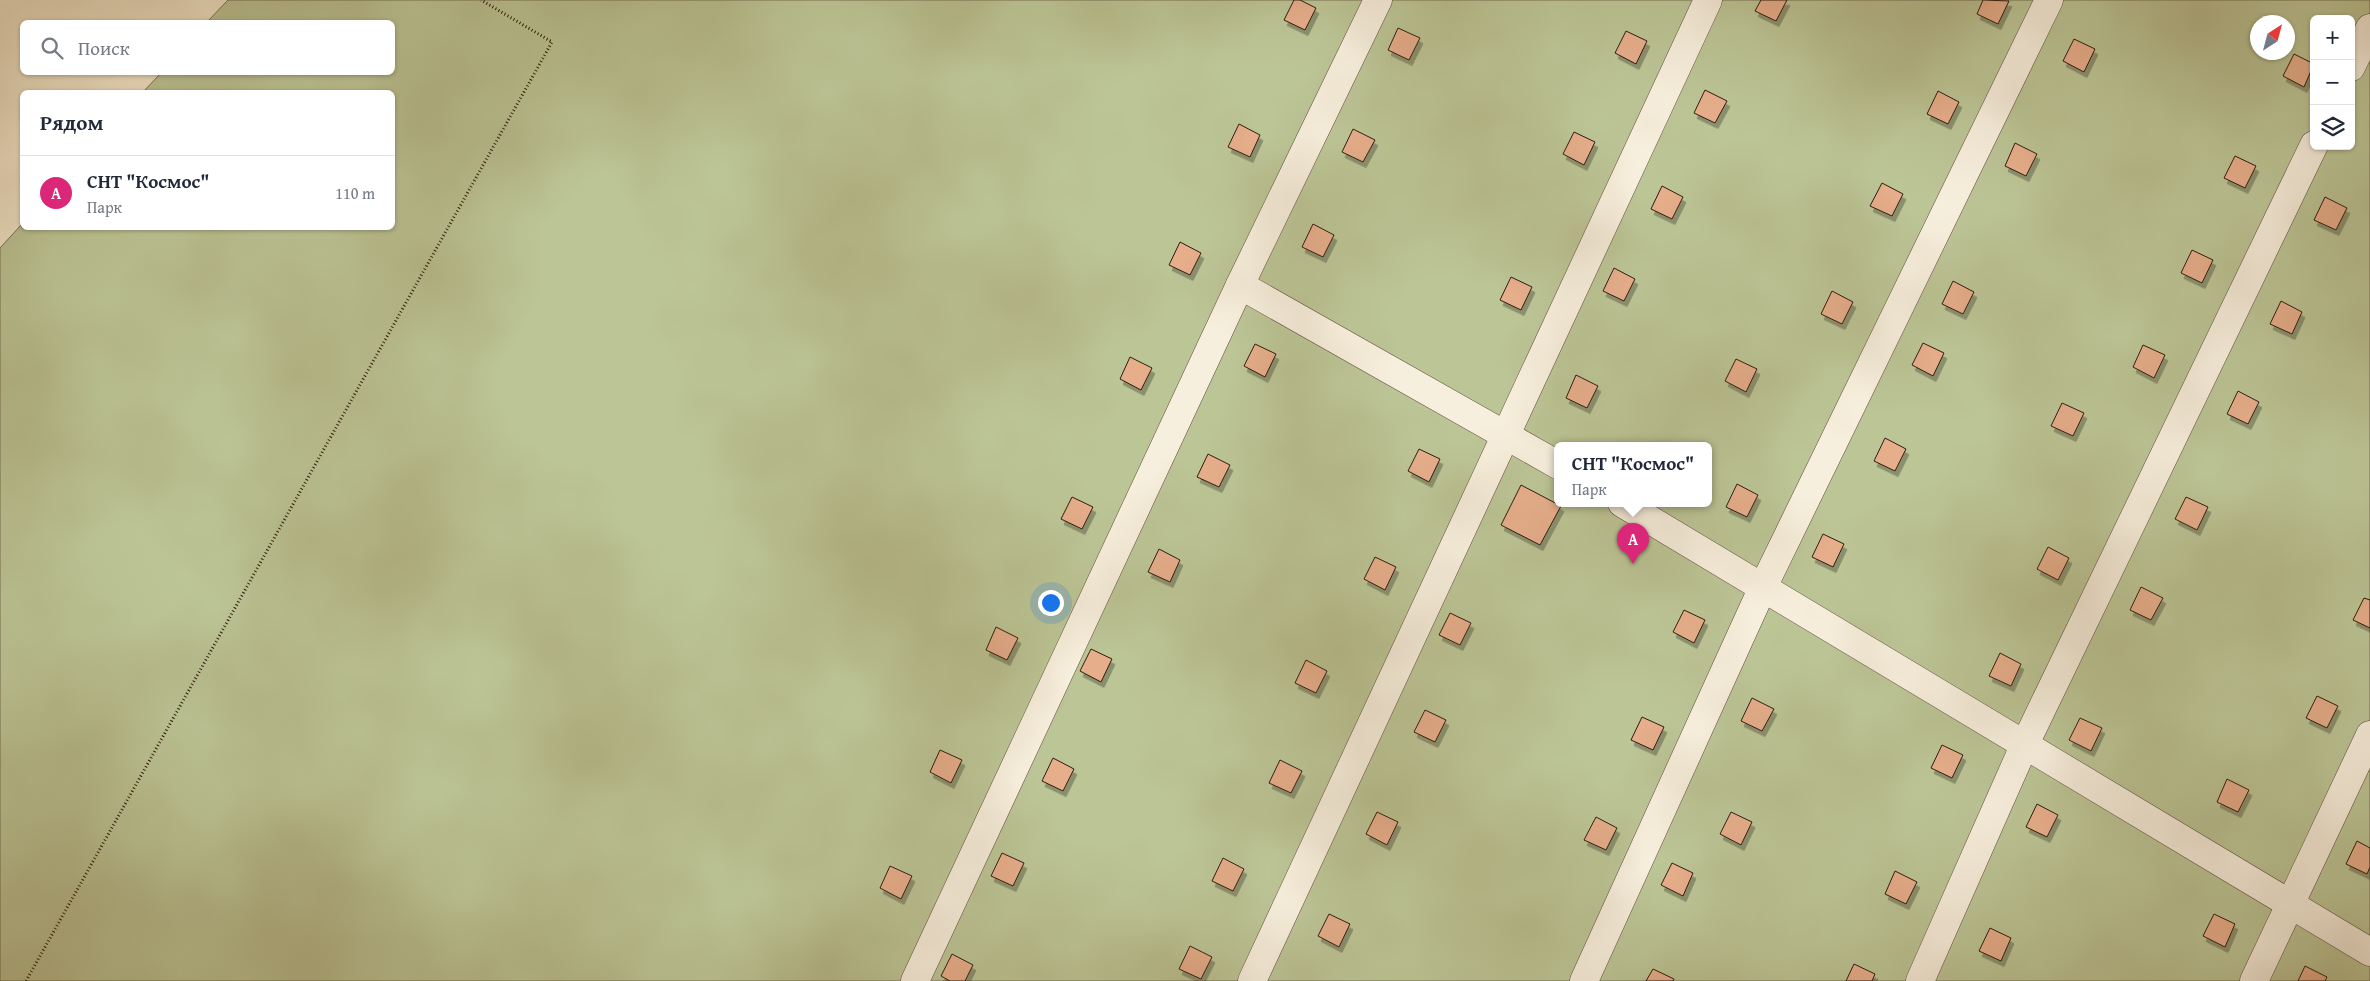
<!DOCTYPE html>
<html lang="ru">
<head>
<meta charset="utf-8">
<style>
	:root { --surface:#fff; --page:#f2f2f3; --text:#1f2937; --muted:#747a83; --line:#e0e1e3; --accent:#db2777 }
	body { margin:0; font-family:"Gentium Book Plus",serif; background:var(--page); color:var(--text) }
	.controls { position:absolute; right:15px; top:15px; display:grid; overflow:hidden; border-radius:8px; box-shadow:0 1px 4px #0004 }
	.controls button { width:45px; height:45px; display:grid; place-items:center; padding:0; border:0; border-bottom:1px solid var(--line); background:var(--surface); color:var(--text); font:25px sans-serif }
	.compass { position:absolute; left:2250px; top:15px; width:45px; height:45px; border-radius:50%; background:var(--surface); box-shadow:0 1px 4px #0004; rotate:36deg }
	.you { position:absolute; left:1050px; top:602px; width:18px; height:18px; margin:-12px; border:4px solid #fff; border-radius:50%; background:#1a73e8; box-shadow:0 0 0 8px #1a73e833 }
	.badge { display:grid; place-items:center; width:32px; height:32px; border-radius:50%; background:var(--accent); color:#fff; font-size:16px; font-weight:700 }
	.pin { position:absolute; translate:-50% -41px; filter:drop-shadow(0 1px 2px #0008) }
	.pin::after { content:''; position:absolute; top:26px; width:18px; height:15px; background:inherit; clip-path:polygon(0 0,100% 0,50% 100%) }
	.popup { position:absolute; left:1554px; top:442px; width:158px; height:65px; box-sizing:border-box; display:grid; place-content:center; border-radius:8px; background:var(--surface); filter:drop-shadow(0 1px 4px #0005); font-size:16px; white-space:nowrap; color:var(--muted) }
	.popup b { font-size:19px; color:var(--text) }
	.popup::after { content:''; position:absolute; left:50%; top:100%; margin-left:-10px; border:10px solid transparent; border-top-color:var(--surface) }
	.list { margin:0; padding:0; list-style:none }
	h2 { display:flex; justify-content:space-between; align-items:center; height:65px; margin:0; padding:0 20px; font-size:21px }
	h2 small { font-size:16px; font-weight:400; color:var(--muted) }
	.list li { display:grid; grid-template-columns:32px 1fr auto; gap:15px; align-items:center; box-sizing:border-box; height:75px; padding:0 20px; border-top:1px solid var(--line) }
	.list b { display:block; font-size:19px; white-space:nowrap }
	.list p { margin:0; font-size:16px; white-space:nowrap; color:var(--muted) }
	.list em { font-size:16px; font-style:normal; color:var(--muted) }
	.icon { flex:none; width:28px; height:28px; fill:none; stroke:currentColor; stroke-width:2; stroke-linecap:round; stroke-linejoin:round }
	.map { position:relative; flex:none; width:2370px; height:981px; overflow:hidden }
	.search { position:absolute; background:var(--surface); box-shadow:0 1px 4px #0004; left:20px; top:20px; width:375px; height:55px; display:flex; align-items:center; gap:12px; box-sizing:border-box; padding:0 18px; border-radius:8px; color:var(--muted); font-size:19px }
	.panel { position:absolute; background:var(--surface); box-shadow:0 1px 4px #0004; left:20px; top:90px; width:375px; height:140px; border-radius:8px }
	.map>svg:first-child { display:block }
	.green { fill:#bcc596; stroke:#767052; fill-rule:evenodd }
	.building { fill:#e6ae8b; stroke:#2f1a0e; filter:url(#shadow) }
	.lines { fill:none; stroke-linecap:round; stroke-linejoin:round }
	.minor-casing { stroke:#604d3d; stroke-width:29 }
	.path { stroke:#2f1a0e; stroke-width:3; stroke-dasharray:1 2.5; stroke-linecap:butt }
	.minor { stroke:#f7efdd; stroke-width:28 }
</style>
</head>
<body>
<div class="map">
<svg width="2370" height="981" viewBox="0 0 2370 981">
	<defs>
		<filter id="shadow"><feDropShadow dx="3" dy="5.5" stdDeviation="0" flood-color="#0004"/></filter>
	</defs>
	<rect width="100%" height="100%" fill="#f2e7ca"/>
	<filter id="stains"><feTurbulence type="fractalNoise" baseFrequency=".004" numOctaves="4"/><feColorMatrix values="0 0 0 0 .2 0 0 0 0 .09 0 0 0 0 .02 0 0 0 .5 -.17"/></filter>
	<radialGradient id="worn" r=".72"><stop offset=".6" stop-color="#630" stop-opacity="0"/><stop offset="1" stop-color="#630" stop-opacity=".3"/></radialGradient>
	<path class="green" d="M228,0H2370V981H0V248L22,224V228H392V92H143L161,73L392,72V22H207ZM2314,19H2351V146H2314ZM2258,22H2288V52H2258ZM1558,445H1708V503H1558Z"/>
	<g class="building">
		<path d="M1294,0H1300L1316,8L1305,30L1284,20Z"/>
		<path d="M1761,0H1787L1776,21L1755,11Z"/>
		<path d="M1983,0L2009,1L1998,24L1977,14Z"/>
		<path d="M1398,28L1420,38L1409,60L1388,50Z"/>
		<path d="M1626,31L1647,41L1636,64L1615,53Z"/>
		<path d="M2074,39L2095,49L2084,72L2063,61Z"/>
		<path d="M2294,54L2314,64L2304,87L2283,76Z"/>
		<path d="M1705,90L1727,101L1715,123L1694,113Z"/>
		<path d="M1938,91L1959,102L1948,124L1927,114Z"/>
		<path d="M1239,124L1260,135L1250,157L1228,147Z"/>
		<path d="M1353,129L1375,140L1363,162L1342,152Z"/>
		<path d="M1574,132L1595,142L1584,165L1563,154Z"/>
		<path d="M2015,143L2037,154L2026,176L2005,166Z"/>
		<path d="M2235,156L2256,166L2245,188L2224,178Z"/>
		<path d="M1882,183L1903,194L1892,216L1870,206Z"/>
		<path d="M1662,186L1683,197L1672,219L1651,209Z"/>
		<path d="M2325,197L2347,208L2336,230L2314,220Z"/>
		<path d="M1313,224L1334,235L1323,257L1302,247Z"/>
		<path d="M1180,242L1201,253L1190,275L1169,265Z"/>
		<path d="M2192,250L2213,260L2202,283L2181,273Z"/>
		<path d="M1614,268L1635,279L1624,301L1603,291Z"/>
		<path d="M1511,277L1532,287L1521,310L1500,300Z"/>
		<path d="M1953,281L1974,292L1963,314L1942,304Z"/>
		<path d="M1832,291L1853,302L1842,324L1821,314Z"/>
		<path d="M2281,301L2302,312L2292,334L2270,324Z"/>
		<path d="M1923,343L1944,353L1933,376L1912,365Z"/>
		<path d="M1255,344L1276,354L1265,377L1244,366Z"/>
		<path d="M2143,345L2165,355L2154,378L2133,367Z"/>
		<path d="M1130,357L1152,368L1141,390L1120,379Z"/>
		<path d="M1736,359L1757,369L1746,392L1725,381Z"/>
		<path d="M1576,375L1598,386L1587,408L1566,398Z"/>
		<path d="M2238,391L2259,402L2248,424L2227,414Z"/>
		<path d="M2062,403L2084,413L2073,436L2051,426Z"/>
		<path d="M1885,438L1906,449L1895,471L1874,461Z"/>
		<path d="M1419,449L1440,459L1429,482L1408,471Z"/>
		<path d="M1208,454L1230,465L1219,487L1197,477Z"/>
		<path d="M1737,484L1758,495L1747,517L1726,507Z"/>
		<path d="M1521,485L1561,506L1540,545L1501,525Z"/>
		<path d="M1072,497L1093,507L1082,529L1061,519Z"/>
		<path d="M2186,497L2208,507L2197,530L2175,519Z"/>
		<path d="M1823,534L1844,544L1833,567L1812,557Z"/>
		<path d="M2048,547L2069,558L2058,580L2037,569Z"/>
		<path d="M1159,549L1180,560L1170,582L1148,572Z"/>
		<path d="M1375,557L1396,567L1385,590L1364,579Z"/>
		<path d="M2141,587L2163,598L2151,620L2130,610Z"/>
		<path d="M2364,598L2370,600V628L2353,620Z"/>
		<path d="M1684,610L1705,620L1694,643L1673,632Z"/>
		<path d="M1450,613L1471,623L1460,645L1439,635Z"/>
		<path d="M996,627L1018,638L1007,660L986,650Z"/>
		<path d="M1091,649L1112,659L1101,682L1080,671Z"/>
		<path d="M2000,653L2021,664L2011,686L1989,676Z"/>
		<path d="M1306,660L1327,671L1316,693L1295,683Z"/>
		<path d="M2317,696L2338,706L2327,728L2306,718Z"/>
		<path d="M1752,698L1774,709L1762,731L1741,721Z"/>
		<path d="M1425,710L1446,720L1435,742L1414,732Z"/>
		<path d="M1642,717L1664,727L1653,750L1631,740Z"/>
		<path d="M2080,718L2102,728L2091,751L2069,740Z"/>
		<path d="M1942,745L1963,755L1952,778L1931,768Z"/>
		<path d="M940,750L962,760L951,783L930,772Z"/>
		<path d="M1053,758L1074,769L1063,791L1042,781Z"/>
		<path d="M1280,760L1302,771L1291,793L1269,783Z"/>
		<path d="M2227,779L2249,790L2238,812L2217,802Z"/>
		<path d="M2037,804L2058,815L2047,837L2026,827Z"/>
		<path d="M1377,812L1398,822L1387,845L1366,834Z"/>
		<path d="M1731,812L1752,822L1741,845L1720,834Z"/>
		<path d="M1596,817L1617,828L1606,850L1584,840Z"/>
		<path d="M2357,841L2370,848V867L2367,874L2346,864Z"/>
		<path d="M1002,853L1024,863L1013,886L991,876Z"/>
		<path d="M1223,858L1244,869L1233,891L1212,881Z"/>
		<path d="M1672,863L1693,873L1683,896L1661,885Z"/>
		<path d="M890,866L912,876L901,899L880,888Z"/>
		<path d="M1895,871L1917,882L1906,904L1885,894Z"/>
		<path d="M1329,914L1350,924L1339,947L1318,936Z"/>
		<path d="M2214,914L2235,924L2225,947L2203,936Z"/>
		<path d="M1990,928L2011,938L2001,961L1979,951Z"/>
		<path d="M1190,946L1212,957L1201,979L1179,969Z"/>
		<path d="M952,954L973,965L965,981H950L941,976Z"/>
		<path d="M1854,964L1875,974L1872,981H1846Z"/>
		<path d="M2305,966L2327,977L2325,981H2298Z"/>
		<path d="M1653,969L1674,979L1673,981H1646Z"/>
	</g>
	<g class="lines">
		<g class="minor-casing">
			<g id="minor">
				<path d="M2351,67L2370,28"/>
				<path d="M1240,285L1558,465"/>
				<path d="M1622,503L2370,952"/>
				<path d="M915,981L1240,285L1378,0"/>
				<path d="M1252,981L1708,0"/>
				<path d="M1584,981L1763,587L2049,0"/>
				<path d="M1920,981L2024,746L2314,145"/>
				<path d="M2254,981L2370,735"/>
			</g>
		</g>
		<path class="path" d="M26,981L552,42L481,0"/>
		<use href="#minor" class="minor"/>
	</g>
	<rect width="100%" height="100%" filter="url(#stains)"/>
	<rect width="100%" height="100%" fill="url(#worn)"/>
</svg>
<div class="controls">
<button>+</button>
<button>−</button>
<button><svg class="icon" aria-label="layers" viewBox="0 0 24 24"><path d="M12 4l9 5-9 5-9-5zM3 14l9 5 9-5"/></svg></button>
</div>
<svg class="compass" viewBox="-18 -18 36 36"><path d="M0-13l5 13h-10z" fill="#e53935"/><path d="M0 13l5-13h-10z" fill="#747a83"/></svg>
<div class="you"></div>
<div class="pin badge" style="left:1633px;top:564px">A</div>
<div class="popup"><b>СНТ &quot;Космос&quot;</b>Парк</div>
<div class="search"><svg class="icon" aria-label="search" viewBox="0 0 24 24"><circle cx="10" cy="10" r="6"/><path d="M15 15l6 6"/></svg>Поиск</div>
<section class="panel">
<h2>Рядом<small></small></h2>
<ul class="list">
<li><span class="badge">A</span><div><b>СНТ &quot;Космос&quot;</b><p>Парк</p></div><em>110 m</em></li>
</ul>
</section>
</div>
</body>
</html>
